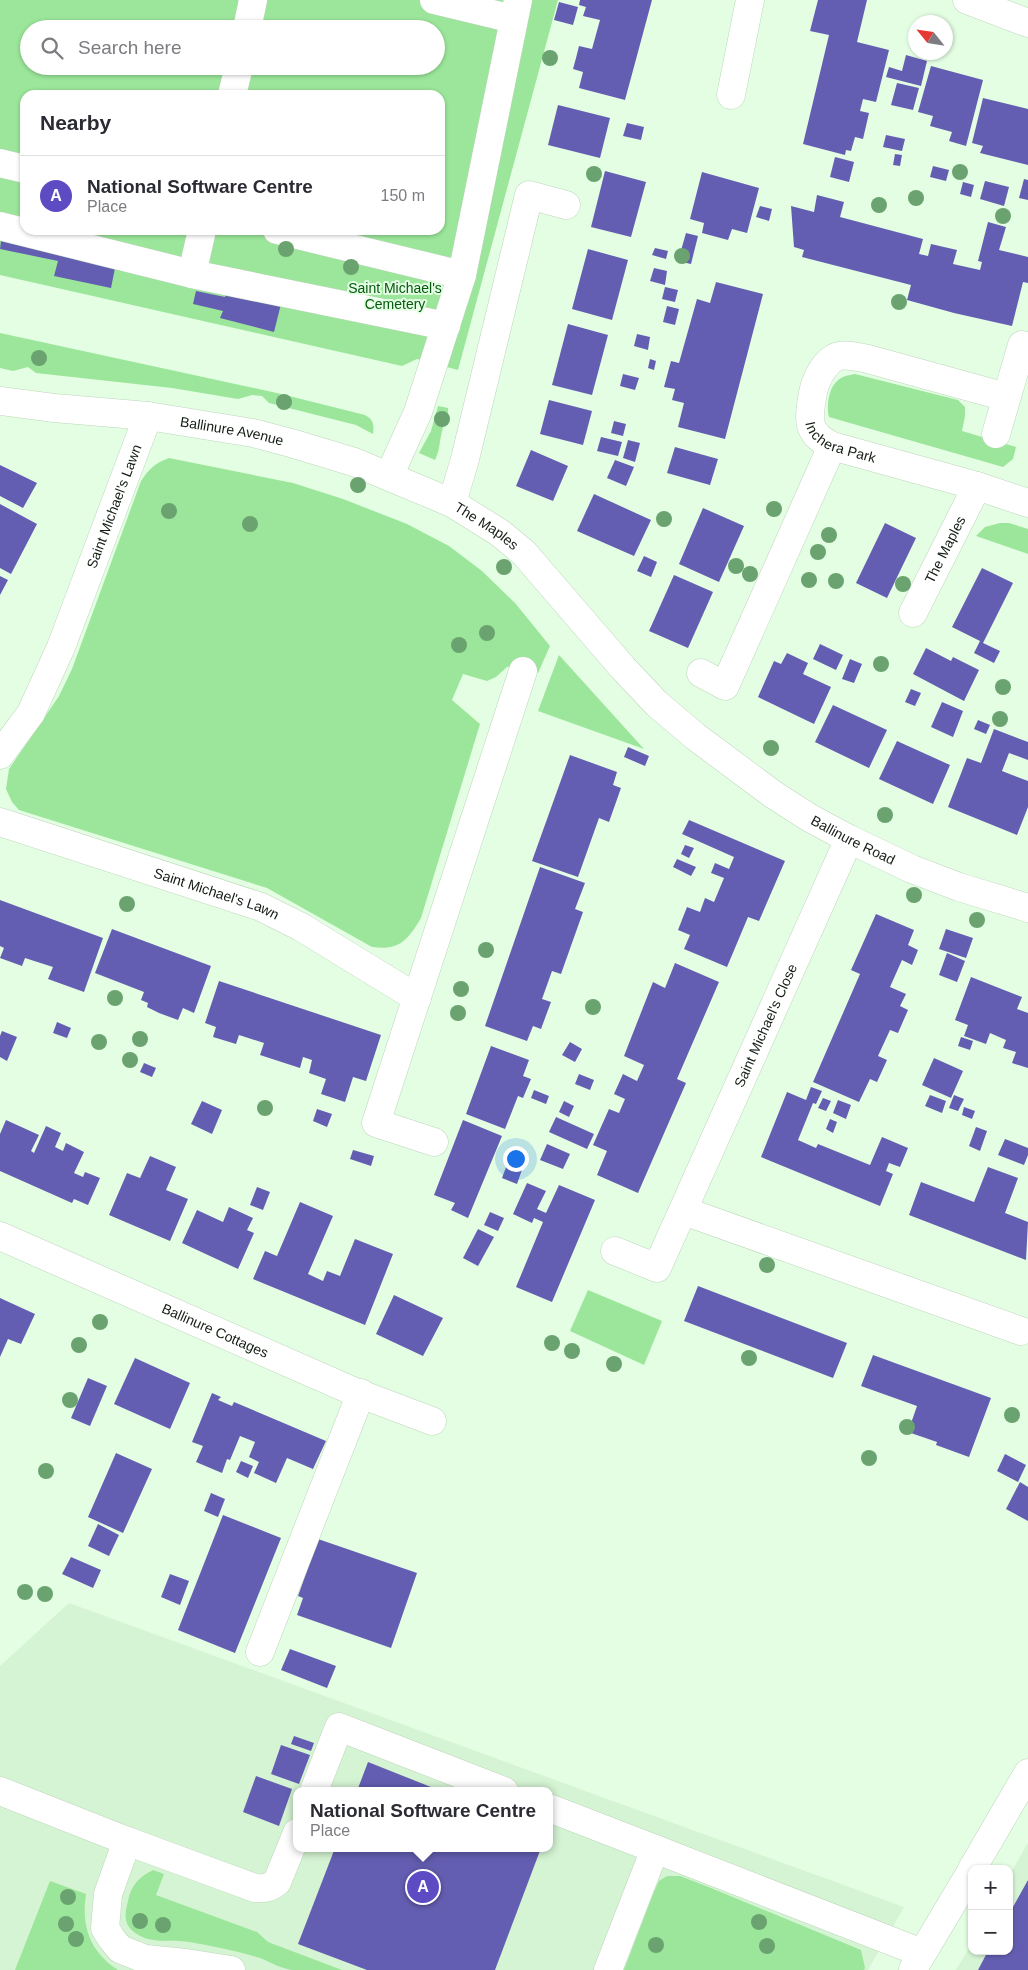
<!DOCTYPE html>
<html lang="en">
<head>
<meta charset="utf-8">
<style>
	:root { --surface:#fff; --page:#f7f7f7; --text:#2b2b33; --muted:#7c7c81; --line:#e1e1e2; --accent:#5d4bc3 }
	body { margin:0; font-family:Helvetica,sans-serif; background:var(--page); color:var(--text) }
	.controls { position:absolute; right:15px; bottom:15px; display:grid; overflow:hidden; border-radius:10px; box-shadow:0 1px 4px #0004 }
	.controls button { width:45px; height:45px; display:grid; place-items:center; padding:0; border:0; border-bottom:1px solid var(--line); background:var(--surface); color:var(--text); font:25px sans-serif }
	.compass { position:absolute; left:908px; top:15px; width:45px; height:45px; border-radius:50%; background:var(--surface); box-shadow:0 1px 4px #0004; rotate:300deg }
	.you { position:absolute; left:515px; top:1158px; width:18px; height:18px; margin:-12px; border:4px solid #fff; border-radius:50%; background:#1a73e8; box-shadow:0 0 0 8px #1a73e833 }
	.badge { display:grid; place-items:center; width:32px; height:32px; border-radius:50%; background:var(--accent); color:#fff; font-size:16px; font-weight:700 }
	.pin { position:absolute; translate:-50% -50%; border:2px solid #fff; box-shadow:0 1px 5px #0006 }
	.popup { position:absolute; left:293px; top:1787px; width:260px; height:65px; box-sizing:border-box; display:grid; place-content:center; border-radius:10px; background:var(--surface); filter:drop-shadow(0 1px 4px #0005); font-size:16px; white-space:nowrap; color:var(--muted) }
	.popup b { font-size:19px; color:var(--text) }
	.popup::after { content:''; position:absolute; left:50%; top:100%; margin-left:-10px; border:10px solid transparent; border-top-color:var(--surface) }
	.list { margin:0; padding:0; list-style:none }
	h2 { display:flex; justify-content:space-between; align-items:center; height:65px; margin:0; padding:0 20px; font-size:21px }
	h2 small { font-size:16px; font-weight:400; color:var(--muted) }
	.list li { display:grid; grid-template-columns:32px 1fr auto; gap:15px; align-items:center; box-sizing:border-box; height:80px; padding:0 20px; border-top:1px solid var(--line) }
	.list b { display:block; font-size:19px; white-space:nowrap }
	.list p { margin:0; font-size:16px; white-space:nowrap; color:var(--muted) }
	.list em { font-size:16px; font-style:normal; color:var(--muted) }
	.icon { flex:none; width:28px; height:28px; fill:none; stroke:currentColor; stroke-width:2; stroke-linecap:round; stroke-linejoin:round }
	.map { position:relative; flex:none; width:1028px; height:1970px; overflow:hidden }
	.search { position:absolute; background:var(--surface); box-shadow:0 1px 4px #0004; left:20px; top:20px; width:425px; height:55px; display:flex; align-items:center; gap:12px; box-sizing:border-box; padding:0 18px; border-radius:28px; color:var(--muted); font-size:19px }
	.panel { position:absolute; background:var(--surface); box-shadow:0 1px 4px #0004; left:20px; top:90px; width:425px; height:145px; border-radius:15px }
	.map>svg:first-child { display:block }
	.built { fill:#d5f4d3; fill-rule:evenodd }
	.green { fill:#9be69a; fill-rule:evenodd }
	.building { fill:#645eb2 }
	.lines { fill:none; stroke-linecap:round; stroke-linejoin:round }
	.minor-casing { stroke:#bdd6bb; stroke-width:29 }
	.minor { stroke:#fff; stroke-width:28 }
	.tree { fill:#6aa36f }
	.labels { text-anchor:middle; stroke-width:4; stroke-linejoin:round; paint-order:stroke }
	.park-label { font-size:14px; fill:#065910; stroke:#e4fee3 }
	.street-label { font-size:14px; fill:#141d14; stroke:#e4fee3 }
</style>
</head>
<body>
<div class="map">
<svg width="1028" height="1970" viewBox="0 0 1028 1970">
	<rect width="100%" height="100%" fill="#e4fee3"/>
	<g class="built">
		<path d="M69,1603L904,1907L868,1970H0V1666ZM297,1791H549V1848H297Z"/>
		<path d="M1028,1843V1970H956L972,1943V1951H1009V1876Z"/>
	</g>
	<g class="green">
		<path d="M0,0H558L458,370L417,359L402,366L0,275ZM29,29H436V66H29ZM25,95H440V230H25Z"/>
		<path d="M0,333L277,393L365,415C374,420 374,425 373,434L356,425L269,403L262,396L252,395L238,399L172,388L36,373L28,367L13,371L0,368Z"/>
		<path d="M855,374L958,400L965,407V416L962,431L1016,447L1013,459L1003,467L829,417C826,404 829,383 843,377C847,375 852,375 855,374Z"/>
		<path d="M438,406L448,408C449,415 445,421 443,428C439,440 441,447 435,460L419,453L431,431Z"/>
		<path d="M169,458L293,483L343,499L407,524L449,546L482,571L515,603L550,646L538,673L518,665L507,667L496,677L487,681L463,674L452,700L480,724L421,918C408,940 399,951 372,947L267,888L19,810L12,802L6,789L9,769L59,696L72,669L141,481C149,469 155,463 169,458Z"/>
		<path d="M1000,523H1009L1028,529V554L976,536L985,527Z"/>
		<path d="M559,655L644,749L538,711Z"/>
		<path d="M588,1290L662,1321L644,1365L570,1331Z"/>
		<path d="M153,1870L164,1874L156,1895L257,1932L268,1942L342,1970C326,1970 309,1970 292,1970C282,1969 270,1962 260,1958C237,1951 213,1946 189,1942C171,1939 150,1945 134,1932C123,1924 125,1913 128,1901C131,1885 139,1877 153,1870Z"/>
		<path d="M667,1876H680L711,1888L861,1950L865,1968L864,1970H624L653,1894L659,1881Z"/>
		<path d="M50,1881L86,1894C81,1926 90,1952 118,1970H15Z"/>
	</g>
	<g class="building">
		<path d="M580,0H652L625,100L579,88L583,72L573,69L576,58L579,46L592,49L600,20L583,16L586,7L579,5Z"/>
		<path d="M818,0H867L857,42L889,50L876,102L863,99L860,111L869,113L863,139L855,137L851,151L846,150L845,155L803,144L829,35L810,31Z"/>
		<path d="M559,2L578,7L573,25L554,20Z"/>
		<path d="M906,55L927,61L921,86L886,77L889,67L902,71Z"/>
		<path d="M931,66L983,80L966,146L949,141L952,132L930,126L933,116L918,112Z"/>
		<path d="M897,83L919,88L913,110L891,105Z"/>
		<path d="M983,98L1028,109V165L980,153L983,146L972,143Z"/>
		<path d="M558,105L610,118L600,158L548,145Z"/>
		<path d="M627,123L644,127L641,140L623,136Z"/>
		<path d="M886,135L905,139L902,151L883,147Z"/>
		<path d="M895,154L902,155L900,166L893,165Z"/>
		<path d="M835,157L854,162L849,182L830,177Z"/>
		<path d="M933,166L949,170L946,181L930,177Z"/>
		<path d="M605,171L646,182L631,237L591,227Z"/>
		<path d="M702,172L759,188L747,233L732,229L728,240L702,233L704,223L690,219Z"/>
		<path d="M1024,179L1028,180V200L1019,198Z"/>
		<path d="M985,181L1009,187L1004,206L980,199Z"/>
		<path d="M963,182L974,185L971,197L960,194Z"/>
		<path d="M817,195L844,202L840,217L923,239L919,254L928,256L931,244L957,250L953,264L980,270L982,262L978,261L988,222L1006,227L999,250L1028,257V283L1023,282L1012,326L954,313L907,300L911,285L802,257L804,250L794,247L791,206L814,212Z"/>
		<path d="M760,206L772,209L769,221L756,217Z"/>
		<path d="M2,233L117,258L111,288L54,276L58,261L0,249Z"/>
		<path d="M686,233L698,236L691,264L678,261Z"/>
		<path d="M655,248L668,251L666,259L652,255Z"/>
		<path d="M588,249L628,260L612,320L572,309Z"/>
		<path d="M654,268L667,271L665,285L650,281Z"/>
		<path d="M716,282L763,294L725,439L678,427L684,403L672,400L675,389L664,387L671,361L679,363L697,299L710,303Z"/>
		<path d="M665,287L678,290L675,302L662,299Z"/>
		<path d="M228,290L281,304L274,332L220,318L223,311L193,304L196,291L225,297Z"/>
		<path d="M667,306L679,309L675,325L663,322Z"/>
		<path d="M568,324L608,335L592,395L552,385Z"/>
		<path d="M637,334L650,337L648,350L634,346Z"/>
		<path d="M650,359L656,361L654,370L648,368Z"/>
		<path d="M623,374L639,378L635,390L620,386Z"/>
		<path d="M549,400L592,411L583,445L540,434Z"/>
		<path d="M614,421L626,424L623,436L611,433Z"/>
		<path d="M601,437L622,442L618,456L597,451Z"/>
		<path d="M628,440L640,443L635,462L623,458Z"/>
		<path d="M675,447L718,459L710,485L667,473Z"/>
		<path d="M531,450L568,466L553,501L516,486Z"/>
		<path d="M615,460L634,467L626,486L607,478Z"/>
		<path d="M0,465L37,483L23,508L0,496Z"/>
		<path d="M594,494L651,520L634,556L577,531Z"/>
		<path d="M0,504L37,524L11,574L0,568Z"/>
		<path d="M703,508L744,526L719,582L679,564Z"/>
		<path d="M885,523L916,538L887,598L856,583Z"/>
		<path d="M644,556L657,562L651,577L637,571Z"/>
		<path d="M982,568L1013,583L983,643L1000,651L994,663L974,653L980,641L952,627Z"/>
		<path d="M674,575L713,592L688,648L649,631Z"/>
		<path d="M0,576L8,580L0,595Z"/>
		<path d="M820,644L843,655L836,670L813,659Z"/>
		<path d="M926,648L951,661L953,657L979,670L964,701L913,674Z"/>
		<path d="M787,653L808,663L803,674L831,687L814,724L758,697L774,661L781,664Z"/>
		<path d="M850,659L862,664L854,683L842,679Z"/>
		<path d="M911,689L921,693L915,706L905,702Z"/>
		<path d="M942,702L963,711L953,737L931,727Z"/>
		<path d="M833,705L887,730L869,768L815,742Z"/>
		<path d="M978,720L990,725L986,734L974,729Z"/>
		<path d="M994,729L1028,742V760L1009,753L1002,771L1028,781V807L1017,835L948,807L967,758L981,763Z"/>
		<path d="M897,741L950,765L933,804L879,779Z"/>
		<path d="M628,747L649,756L645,766L624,757Z"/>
		<path d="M570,755L617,772L613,785L621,788L609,822L599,818L578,877L532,861Z"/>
		<path d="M689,820L785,861L759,921L748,917L727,967L684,949L690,935L678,930L687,907L700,912L705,898L714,902L724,878L711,873L715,863L729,869L734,857L682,834Z"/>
		<path d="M685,845L694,848L689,858L681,854Z"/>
		<path d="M677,859L696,867L691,876L673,867Z"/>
		<path d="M540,867L585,883L575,909L583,912L561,974L552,971L542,999L551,1002L541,1029L533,1026L527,1041L485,1026Z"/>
		<path d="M0,900L103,938L84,992L48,979L53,967L25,958L22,966L0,958L4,948L0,946Z"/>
		<path d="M876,914L914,930L908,945L918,950L912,965L902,960L890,987L906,994L900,1006L908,1010L898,1033L890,1030L878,1056L887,1060L877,1082L870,1079L859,1102L813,1082L860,974L851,970Z"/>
		<path d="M112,929L211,966L194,1013L183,1008L178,1020L159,1013L147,1007L148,1003L141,1000L144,992L95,973Z"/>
		<path d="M946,929L973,938L966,958L939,949Z"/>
		<path d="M947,953L965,961L957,982L939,975Z"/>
		<path d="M675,963L719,982L677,1079L686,1083L638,1193L597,1175L607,1151L593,1145L609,1109L619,1113L625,1099L614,1094L623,1074L637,1081L644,1065L624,1056L653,982L665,988Z"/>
		<path d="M971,977L1022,997L1017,1009L1028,1013V1068L1012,1063L1016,1052L1003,1048L1006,1040L990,1033L986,1044L964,1036L968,1025L955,1020Z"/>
		<path d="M219,981L381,1035L366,1081L353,1077L345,1102L321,1094L326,1079L309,1073L312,1060L303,1057L300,1068L260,1055L264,1043L239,1035L236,1044L213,1037L216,1027L205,1023Z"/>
		<path d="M57,1022L71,1028L67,1038L53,1033Z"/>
		<path d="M2,1031L17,1037L7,1061L0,1057V1036Z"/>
		<path d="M961,1037L973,1041L970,1050L958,1046Z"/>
		<path d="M570,1042L582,1049L575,1062L562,1055Z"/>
		<path d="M491,1046L529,1060L523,1076L531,1079L523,1098L518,1096L505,1129L466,1114Z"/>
		<path d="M934,1058L963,1071L951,1098L922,1085Z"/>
		<path d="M144,1063L156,1068L152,1077L140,1072Z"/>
		<path d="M579,1074L594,1080L590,1090L575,1084Z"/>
		<path d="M811,1087L822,1091L816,1104L813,1103L798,1140L816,1148L818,1144L870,1165L882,1137L908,1148L900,1167L889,1163L886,1171L893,1174L880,1206L761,1157L787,1092L806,1100Z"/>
		<path d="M534,1090L549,1096L546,1104L531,1098Z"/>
		<path d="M930,1095L946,1101L942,1113L925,1106Z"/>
		<path d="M954,1095L964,1099L958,1111L949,1108Z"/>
		<path d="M823,1098L831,1101L826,1111L818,1108Z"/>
		<path d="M838,1100L851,1105L846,1119L833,1113Z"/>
		<path d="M202,1101L222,1110L212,1134L191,1124Z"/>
		<path d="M564,1101L574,1106L569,1117L559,1112Z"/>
		<path d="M964,1107L975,1111L972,1119L962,1115Z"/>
		<path d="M317,1109L332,1114L327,1127L313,1121Z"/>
		<path d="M556,1117L594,1134L587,1149L549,1132Z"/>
		<path d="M830,1119L837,1122L833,1133L826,1129Z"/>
		<path d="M6,1120L39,1135L31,1151L34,1153L46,1126L61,1133L55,1147L63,1151L66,1143L84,1152L74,1173L83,1177L85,1172L100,1178L88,1205L74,1199L72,1203L0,1171V1134Z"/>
		<path d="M463,1120L502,1136L468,1218L451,1210L455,1203L434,1195Z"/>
		<path d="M976,1127L987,1131L980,1151L969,1146Z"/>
		<path d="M1005,1139L1028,1148V1155L1024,1165L998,1155Z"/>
		<path d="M547,1144L570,1154L563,1169L540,1160Z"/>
		<path d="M353,1150L374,1156L371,1166L350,1159Z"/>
		<path d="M150,1156L176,1167L166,1190L188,1199L170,1241L109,1215L127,1173L140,1178Z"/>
		<path d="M508,1162L523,1167L517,1184L502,1178Z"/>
		<path d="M988,1167L1018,1178L1005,1213L1028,1222L1026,1260L909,1215L921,1182L974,1202Z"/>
		<path d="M527,1183L546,1191L537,1209L546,1213L559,1185L595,1200L552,1302L516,1287L543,1222L534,1218L532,1223L513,1214Z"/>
		<path d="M257,1187L270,1192L263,1210L250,1205Z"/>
		<path d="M300,1202L333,1216L308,1274L323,1281L327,1271L340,1276L355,1239L393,1254L365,1325L253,1279L265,1251L277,1256Z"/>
		<path d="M229,1207L253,1218L247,1230L254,1233L238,1269L182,1243L197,1210L223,1222Z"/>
		<path d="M490,1212L504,1218L498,1231L484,1225Z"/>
		<path d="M478,1229L494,1237L478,1266L463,1258Z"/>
		<path d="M698,1286L847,1343L833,1378L684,1321Z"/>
		<path d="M394,1295L443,1318L423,1356L376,1334Z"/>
		<path d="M0,1298L35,1314L21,1344L8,1339L0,1357Z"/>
		<path d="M873,1355L991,1398L969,1457L936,1445L937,1442L908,1432L917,1406L861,1386Z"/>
		<path d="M135,1358L190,1383L170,1429L114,1404Z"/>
		<path d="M88,1378L107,1386L90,1426L71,1418Z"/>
		<path d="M212,1393L221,1397L218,1400L232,1406L234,1402L326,1441L313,1469L287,1458L276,1483L254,1473L259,1462L249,1457L255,1442L240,1436L230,1460L227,1459L222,1473L196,1462L203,1446L192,1442Z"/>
		<path d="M116,1453L152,1469L123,1533L88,1517Z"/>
		<path d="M1005,1454L1026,1465L1018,1482L997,1471Z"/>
		<path d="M241,1461L253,1466L248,1478L236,1472Z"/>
		<path d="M1020,1482L1028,1487V1521L1006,1509Z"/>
		<path d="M211,1493L225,1499L218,1517L204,1511Z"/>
		<path d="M223,1515L281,1538L235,1653L178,1630Z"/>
		<path d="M98,1524L119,1535L109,1556L88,1546Z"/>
		<path d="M318,1539L417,1573L391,1648L297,1615L303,1598L298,1596Z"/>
		<path d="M71,1557L101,1570L93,1588L62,1574Z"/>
		<path d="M170,1574L189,1581L180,1605L161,1597Z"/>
		<path d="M290,1649L336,1666L327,1688L281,1670Z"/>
		<path d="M294,1736L314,1743L311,1751L291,1744Z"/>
		<path d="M281,1745L310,1755L299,1784L271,1774Z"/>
		<path d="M368,1762L441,1791H357Z"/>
		<path d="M256,1776L292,1789L279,1826L243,1812Z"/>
		<path d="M335,1848H541L495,1970H367L298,1944Z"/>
		<path d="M1028,1880V1970H978L988,1951H1009V1914Z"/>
	</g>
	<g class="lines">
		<g class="minor-casing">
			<g id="minor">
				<path d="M434,0L513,19"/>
				<path d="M967,0L1028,23"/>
				<path d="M247,29L253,0"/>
				<path d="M232,95L239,66"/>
				<path d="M731,95L750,0"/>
				<path d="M0,163L25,169"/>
				<path d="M0,226L192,274L446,326"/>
				<path d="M277,230L462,275"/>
				<path d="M192,274L202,230"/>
				<path id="s1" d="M1006,397L868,359C858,357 842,353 834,358C827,362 820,372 817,380C813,388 808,416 811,425C814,436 823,441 832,446L977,486L1028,503"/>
				<path id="s2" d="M0,401L54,408L148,416L253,433L291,443L354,462L452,503L500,533L524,553L623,668L657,704L696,737L774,795L810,818L849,839L912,869L959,887L1028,908"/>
				<path d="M996,434L1022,345"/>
				<path d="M389,476L418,412L462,275L518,0"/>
				<path d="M452,503L465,459L529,195L566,205"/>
				<path id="s3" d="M913,613L977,486"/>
				<path d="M701,673L725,686L832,446"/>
				<path id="s4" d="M0,755L31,713L61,647L148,416"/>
				<path id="s5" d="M0,822L261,907L301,927L417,998"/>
				<path d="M434,1142L376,1123L523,671"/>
				<path d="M684,1211L1021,1331"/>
				<path id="s6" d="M0,1236L355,1392L432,1421"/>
				<path id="s7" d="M615,1251L657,1268L849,839"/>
				<path d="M260,1652L361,1393"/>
				<path d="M0,1791L127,1841L108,1894L105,1928L111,1938L120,1949L145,1959L186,1963L231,1970"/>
				<path d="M314,1791L339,1727L504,1791"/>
				<path d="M549,1808L655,1849L608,1970"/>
				<path d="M127,1841L255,1888C264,1889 270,1888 277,1882L297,1833"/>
				<path d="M655,1849L922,1953"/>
				<path d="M972,1869L1028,1773"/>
				<path d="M913,1969L972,1870"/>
			</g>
		</g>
		<use href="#minor" class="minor"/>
	</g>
	<g class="tree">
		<circle cx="550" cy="58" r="8"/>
		<circle cx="960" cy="172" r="8"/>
		<circle cx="594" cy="174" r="8"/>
		<circle cx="916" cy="198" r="8"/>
		<circle cx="879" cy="205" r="8"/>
		<circle cx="1003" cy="216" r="8"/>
		<circle cx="286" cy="249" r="8"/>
		<circle cx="682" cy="256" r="8"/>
		<circle cx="351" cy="267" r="8"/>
		<circle cx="899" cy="302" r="8"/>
		<circle cx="39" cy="358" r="8"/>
		<circle cx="284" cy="402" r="8"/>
		<circle cx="442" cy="419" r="8"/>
		<circle cx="358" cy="485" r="8"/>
		<circle cx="774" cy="509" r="8"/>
		<circle cx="169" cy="511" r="8"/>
		<circle cx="664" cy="519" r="8"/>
		<circle cx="250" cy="524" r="8"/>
		<circle cx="829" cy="535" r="8"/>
		<circle cx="818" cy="552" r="8"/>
		<circle cx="736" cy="566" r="8"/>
		<circle cx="504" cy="567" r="8"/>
		<circle cx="750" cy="574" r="8"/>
		<circle cx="809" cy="580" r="8"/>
		<circle cx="836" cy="581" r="8"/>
		<circle cx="903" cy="584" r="8"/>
		<circle cx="487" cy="633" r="8"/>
		<circle cx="459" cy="645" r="8"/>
		<circle cx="881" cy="664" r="8"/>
		<circle cx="1003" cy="687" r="8"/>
		<circle cx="1000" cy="719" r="8"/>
		<circle cx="771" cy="748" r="8"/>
		<circle cx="885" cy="815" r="8"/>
		<circle cx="914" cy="895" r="8"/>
		<circle cx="127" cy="904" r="8"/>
		<circle cx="977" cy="920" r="8"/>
		<circle cx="486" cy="950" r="8"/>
		<circle cx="461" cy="989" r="8"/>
		<circle cx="115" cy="998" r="8"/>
		<circle cx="593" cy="1007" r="8"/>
		<circle cx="458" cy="1013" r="8"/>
		<circle cx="140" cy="1039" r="8"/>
		<circle cx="99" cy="1042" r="8"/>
		<circle cx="130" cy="1060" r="8"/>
		<circle cx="265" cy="1108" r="8"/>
		<circle cx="767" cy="1265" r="8"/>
		<circle cx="100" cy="1322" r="8"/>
		<circle cx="552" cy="1343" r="8"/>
		<circle cx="79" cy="1345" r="8"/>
		<circle cx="572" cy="1351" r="8"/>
		<circle cx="749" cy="1358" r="8"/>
		<circle cx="614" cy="1364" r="8"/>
		<circle cx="70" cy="1400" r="8"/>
		<circle cx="1012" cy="1415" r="8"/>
		<circle cx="907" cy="1427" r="8"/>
		<circle cx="869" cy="1458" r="8"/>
		<circle cx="46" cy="1471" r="8"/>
		<circle cx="25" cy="1592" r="8"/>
		<circle cx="45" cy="1594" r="8"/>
		<circle cx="68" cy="1897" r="8"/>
		<circle cx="140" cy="1921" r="8"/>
		<circle cx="759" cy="1922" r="8"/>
		<circle cx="66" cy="1924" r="8"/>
		<circle cx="163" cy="1925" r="8"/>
		<circle cx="76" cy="1939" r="8"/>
		<circle cx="656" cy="1945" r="8"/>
		<circle cx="767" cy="1946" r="8"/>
	</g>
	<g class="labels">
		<g class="park-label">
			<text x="395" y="293">Saint Michael's<tspan x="395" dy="16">Cemetery</tspan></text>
		</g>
		<g class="street-label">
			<text dy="5" stroke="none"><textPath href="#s2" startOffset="234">Ballinure Avenue</textPath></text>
			<text dy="5" stroke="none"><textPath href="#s1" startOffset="288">Inchera Park</textPath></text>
			<text dy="5" stroke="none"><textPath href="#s4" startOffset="275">Saint Michael's Lawn</textPath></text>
			<text dy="5" stroke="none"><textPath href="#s2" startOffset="508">The Maples</textPath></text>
			<text dy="5" stroke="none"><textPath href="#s3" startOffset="71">The Maples</textPath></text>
			<text dy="5" stroke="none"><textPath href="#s2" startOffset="995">Ballinure Road</textPath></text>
			<text dy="5" stroke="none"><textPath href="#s5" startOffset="228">Saint Michael's Lawn</textPath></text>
			<text dy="5" stroke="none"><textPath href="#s7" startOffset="311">Saint Michael's Close</textPath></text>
			<text dy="5" stroke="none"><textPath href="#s6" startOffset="235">Ballinure Cottages</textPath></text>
		</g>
	</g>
</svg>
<div class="controls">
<button>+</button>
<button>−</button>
</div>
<svg class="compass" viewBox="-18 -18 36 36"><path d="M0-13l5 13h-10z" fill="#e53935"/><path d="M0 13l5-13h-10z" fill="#7c7c81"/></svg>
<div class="you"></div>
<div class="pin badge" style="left:423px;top:1887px">A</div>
<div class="popup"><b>National Software Centre</b>Place</div>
<div class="search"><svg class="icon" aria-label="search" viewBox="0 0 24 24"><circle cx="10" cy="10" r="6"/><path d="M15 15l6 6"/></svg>Search here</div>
<section class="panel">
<h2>Nearby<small></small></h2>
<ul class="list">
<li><span class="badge">A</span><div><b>National Software Centre</b><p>Place</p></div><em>150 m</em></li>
</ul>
</section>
</div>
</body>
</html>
